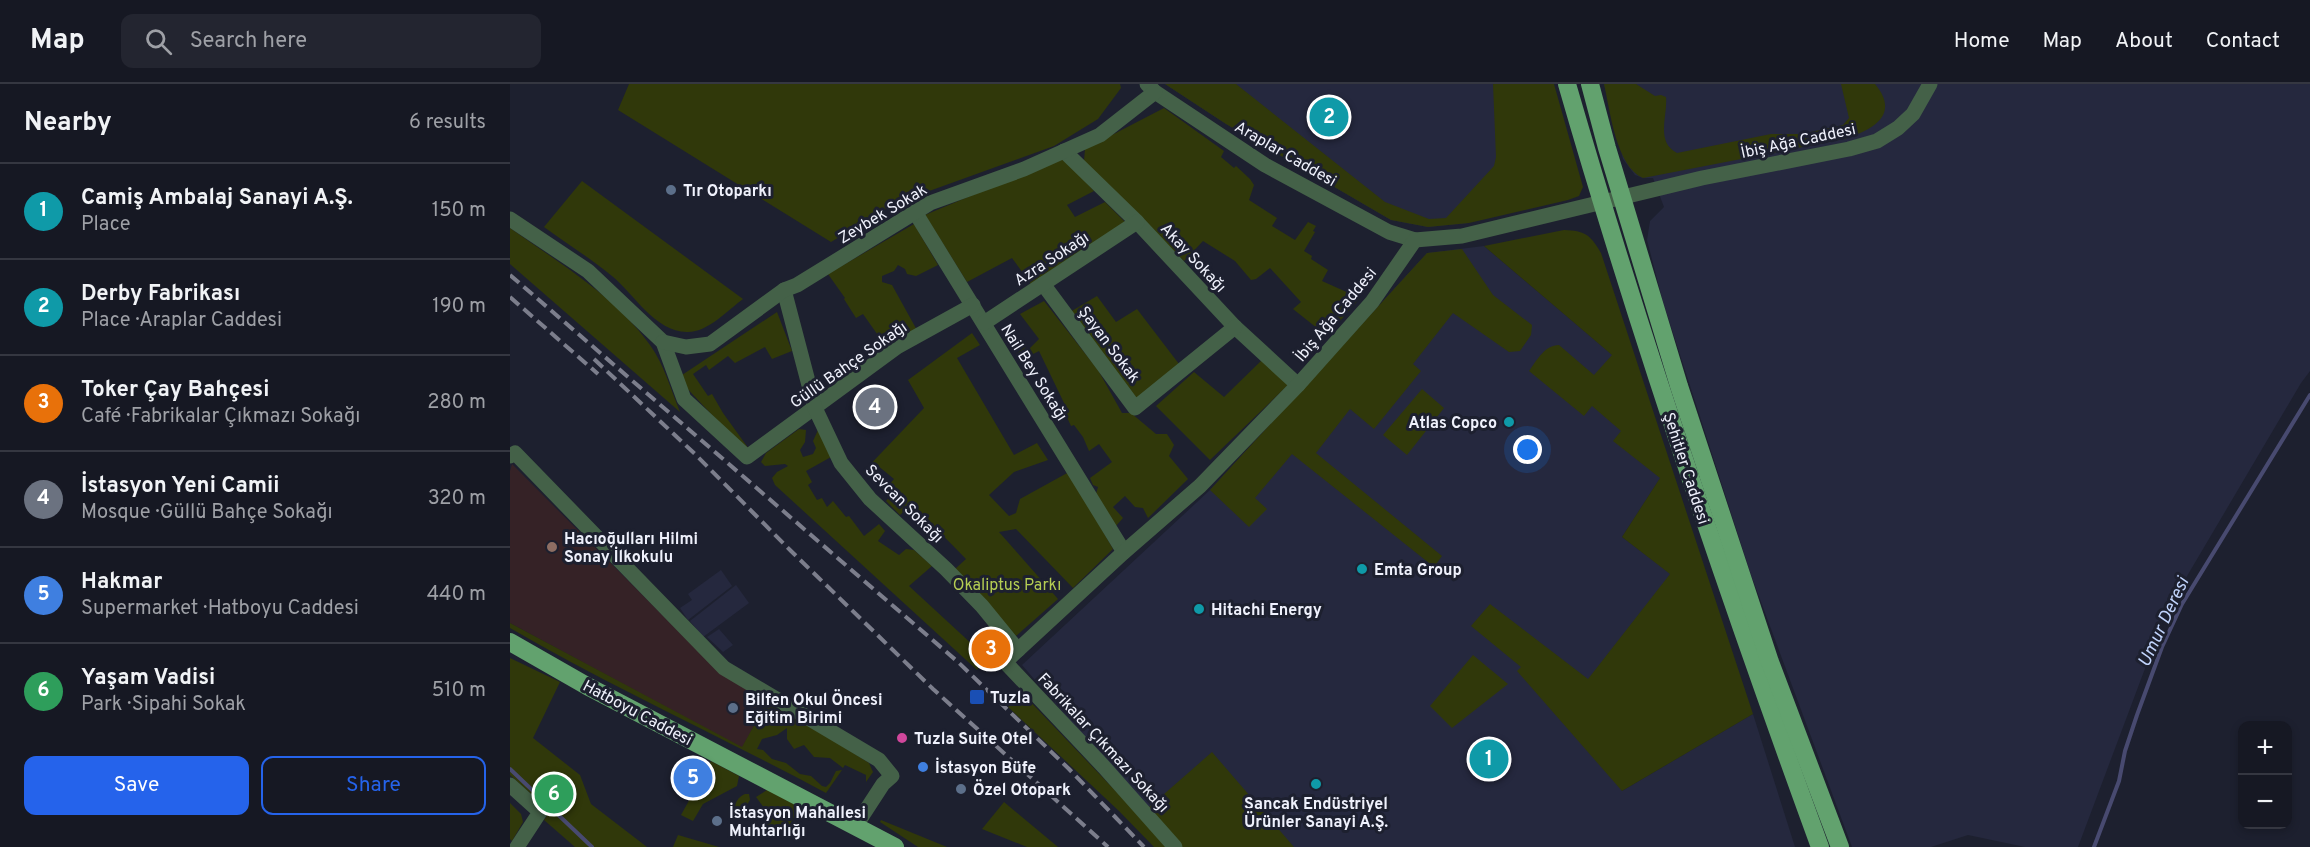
<!DOCTYPE html>
<html lang="en">
<head>
<meta charset="utf-8">
<style>
	:root { --surface:#161823; --page:#232530; --text:#f1f3f6; --muted:#9ea0a6; --line:#353741; --accent:#2563eb }
	body { margin:0; font-family:Overpass,sans-serif; background:var(--page); color:var(--text) }
	.controls { position:absolute; right:18px; bottom:18px; display:grid; overflow:hidden; border-radius:12px; box-shadow:0 3px 9px #0003 }
	.controls button { width:54px; height:54px; display:grid; place-items:center; padding:0; border:0; border-bottom:2px solid var(--line); background:var(--surface); color:var(--text); font:30px sans-serif }
	.you { position:absolute; left:1018px; top:366px; width:21px; height:21px; margin:-15px; border:4px solid #fff; border-radius:50%; background:#1a73e8; box-shadow:0 0 0 9px #1a73e833 }
	.badge { display:grid; place-items:center; width:39px; height:39px; border-radius:50%; background:var(--accent); color:#fff; font-size:20px; font-weight:700 }
	.pin { position:absolute; translate:-50% -50%; border:3px solid #fff; box-shadow:0 2px 6px #0006 }
	.list { margin:0; padding:0; list-style:none }
	h2 { display:flex; justify-content:space-between; align-items:center; height:78px; margin:0; padding:0 24px; font-size:26px }
	h2 small { font-size:20px; font-weight:400; color:var(--muted) }
	.list li { display:grid; grid-template-columns:39px 1fr auto; gap:18px; align-items:center; box-sizing:border-box; height:96px; padding:0 24px; border-top:2px solid var(--line) }
	.list b { display:block; font-size:22px; white-space:nowrap }
	.list p { margin:0; font-size:20px; white-space:nowrap; color:var(--muted) }
	.list em { font-size:20px; font-style:normal; color:var(--muted) }
	.actions { display:flex; gap:12px; padding:18px 24px }
	.actions a { flex:1; padding:14px 0; border:2px solid var(--accent); border-radius:12px; text-align:center; font-size:21px; color:var(--accent) }
	.actions .main { background:var(--accent); color:#fff }
	.icon { flex:none; width:33px; height:33px; fill:none; stroke:currentColor; stroke-width:2; stroke-linecap:round; stroke-linejoin:round }
	.map { position:relative; flex:none; width:1800px; height:763px; overflow:hidden }
	header { display:flex; align-items:center; gap:36px; box-sizing:border-box; height:84px; padding:0 30px; background:var(--surface); border-bottom:2px solid var(--line) }
	header strong { font-size:28px }
	nav { display:flex; gap:33px; margin-inline-start:auto; font-size:21px }
	.search { width:420px; height:54px; background:var(--page); display:flex; align-items:center; gap:15px; box-sizing:border-box; padding:0 21px; border-radius:12px; color:var(--muted); font-size:22px }
	main { display:flex }
	aside { flex:1; background:var(--surface) }
	.map>svg:first-child { display:block }
	.built { fill:#25283e }
	.education { fill:#352226 }
	.green { fill:#30380a }
	.lines { fill:none; stroke-linecap:round; stroke-linejoin:round }
	.stream { stroke:#484a70; stroke-width:4 }
	.minor { stroke:#446148; stroke-width:15 }
	.major { stroke:#62a26e; stroke-width:18 }
	.rail { stroke:#7c7e8c; stroke-width:4; stroke-dasharray:12 6; stroke-linecap:butt }
	.service-dot { fill:#5c6f8a; stroke:#1d202f; stroke-width:2 }
	.culture-dot { fill:#0f9aa8; stroke:#1d202f; stroke-width:2 }
	.education-dot { fill:#8d6e63; stroke:#1d202f; stroke-width:2 }
	.transit-dot { fill:#1a4fb4; stroke:#1d202f; stroke-width:2 }
	.hotel-dot { fill:#d1479c; stroke:#1d202f; stroke-width:2 }
	.shop-dot { fill:#3f7fe0; stroke:#1d202f; stroke-width:2 }
	.labels { text-anchor:middle; stroke-width:6; stroke-linejoin:round; paint-order:stroke }
	.street-label { font-size:16px; fill:#eff1fc; stroke:#1d202f }
	.poi-label { font-size:16px; font-weight:bold; fill:#eff1fc; stroke:#1d202f; text-anchor:start }
	.park-label { font-size:16px; fill:#b4cd53; stroke:#1d202f }
	.water-label { font-size:18px; font-style:italic; fill:#c1d4fc; stroke:#1d202f }
</style>
</head>
<body>
<header>
<strong>Map</strong>
<div class="search"><svg class="icon" aria-label="search" viewBox="0 0 24 24"><circle cx="10" cy="10" r="6"/><path d="M15 15l6 6"/></svg>Search here</div>
<nav><a>Home</a><a>Map</a><a>About</a><a>Contact</a></nav>
</header>
<main>
<aside>
<h2>Nearby<small>6 results</small></h2>
<ul class="list">
<li><span class="badge" style="background:#0f9aa8">1</span><div><b>Camiş Ambalaj Sanayi A.Ş.</b><p>Place</p></div><em>150 m</em></li>
<li><span class="badge" style="background:#0f9aa8">2</span><div><b>Derby Fabrikası</b><p>Place · Araplar Caddesi</p></div><em>190 m</em></li>
<li><span class="badge" style="background:#e8710a">3</span><div><b>Toker Çay Bahçesi</b><p>Café · Fabrikalar Çıkmazı Sokağı</p></div><em>280 m</em></li>
<li><span class="badge" style="background:#6b7280">4</span><div><b>İstasyon Yeni Camii</b><p>Mosque · Güllü Bahçe Sokağı</p></div><em>320 m</em></li>
<li><span class="badge" style="background:#3f7fe0">5</span><div><b>Hakmar</b><p>Supermarket · Hatboyu Caddesi</p></div><em>440 m</em></li>
<li><span class="badge" style="background:#2e9e5b">6</span><div><b>Yaşam Vadisi</b><p>Park · Sipahi Sokak</p></div><em>510 m</em></li>
</ul>
<div class="actions"><a class="main">Save</a><a>Share</a></div>
</aside>
<div class="map">
<svg width="1800" height="763" viewBox="0 0 1800 763">
	<rect width="100%" height="100%" fill="#1d202f"/>
	<g class="built">
		<path d="M655,0H1023L959,139L918,143L881,136L716,40Z"/>
		<path d="M1094,0H1800V287L1791,299L1657,526L1568,763H1515L1458,751L1421,763H1342L1241,491L1153,218L1137,156L1140,137L1154,123L1143,94H1133L1125,91L1113,75Z"/>
		<path d="M974,162L1113,280L1158,382L1112,453L1161,490L1078,596L1112,707L1243,630L1285,763H670L512,581L700,406L917,169Z"/>
		<path d="M211,486L222,502L178,536L170,524L182,516L178,510Z"/>
		<path d="M226,501L239,519L193,553L180,537Z"/>
		<path d="M209,545L223,561L213,568L197,553Z"/>
	</g>
	<path class="education" d="M2,380L209,588L257,618L232,664L0,539V387Z"/>
	<g class="green">
		<path d="M119,0H610L611,4L588,35L544,62L386,119L321,158L108,26Z"/>
		<path d="M655,0H726L875,118L919,135L936,134L984,82L986,73L983,0H1044L1073,103L1069,112L1058,116L959,139L918,143L881,136L716,40Z"/>
		<path d="M1094,0H1126L1145,12L1151,11L1156,13C1158,31 1145,58 1167,69L1261,50H1292L1333,41L1339,34L1331,0H1365C1391,31 1362,46 1334,55L1133,94C1106,83 1100,26 1094,0Z"/>
		<path d="M654,24L714,67L711,73L724,84L726,82L740,95L744,101L739,116L767,134L762,142L785,156L798,138L806,142L803,147L805,148L794,167L802,172L801,175L818,186L812,197L850,214L817,252L783,225L791,218L760,184L746,195L741,196L725,177L693,157L674,177L574,77L575,65Z"/>
		<path d="M553,73L584,107L557,121L565,133L595,118L616,139L523,203L502,174L457,198L415,131Z"/>
		<path d="M72,97L233,215C218,226 198,248 178,248C146,249 124,210 102,192C80,174 56,159 34,143Z"/>
		<path d="M404,140L428,181L406,192L397,190L395,185L388,181L384,187L372,192V198L382,201L408,248L377,264L353,230L346,234L334,215L335,214L318,190Z"/>
		<path d="M0,144C49,179 105,212 140,261C154,280 161,306 170,328L0,180Z"/>
		<path d="M1054,146C1075,147 1080,150 1091,169L1243,630L1112,707L1007,587L1011,583L961,542L980,520L1078,595L1160,490L1112,453L1150,394L1103,357L1111,347L1082,322L1074,332L1019,287C1027,276 1035,261 1049,261L1084,291L1102,271L974,162Z"/>
		<path d="M952,165L983,211L1022,241L1021,251L1010,267L999,268L943,229L903,280L911,287L864,345L840,325L806,369L932,472L924,483L782,370L745,414L757,425L739,443L700,406L917,169Z"/>
		<path d="M587,212L606,238L627,225L669,280L626,318L560,228Z"/>
		<path d="M534,217L588,286L612,329H621L646,350H657L664,361L659,372L678,395L638,434L633,424L625,423L615,412L603,423L613,434L605,443L586,410L588,403L583,401L580,394L602,378L589,360L579,367L573,353L564,341L561,342L555,329L545,333L542,328L555,321L529,267L509,277L506,270L515,263L518,266L529,255L510,230Z"/>
		<path d="M267,228L282,267L262,275L255,263L225,279L218,272L199,286L196,281L183,290L198,312L202,310L213,329L239,365L236,367L172,299V291Z"/>
		<path d="M462,249L470,261L447,274L504,371L527,359L538,376L504,388L479,411L499,432L506,429L510,415L559,388L603,465L563,504L506,445L489,448L548,515L506,552L445,485L456,475L402,420L390,431L376,417L384,408L378,402L384,395L367,381L357,391L353,388L414,324L398,296Z"/>
		<path d="M752,276L778,301L700,376L646,322L684,288L714,313Z"/>
		<path d="M912,305L934,324L897,371L873,351Z"/>
		<path d="M289,345L296,346L295,358L290,366L293,373L303,370L306,364L303,357L308,346L321,373L296,387L302,398L298,401L307,416L312,414L317,423L323,417L336,433L339,432L354,452L369,440L375,447L368,457L389,471L396,465L404,466L422,482L399,502L477,574L467,586L265,401L262,394L267,388L278,382L275,380L255,382L251,378L256,369Z"/>
		<path d="M0,539L232,663L257,618L310,648L359,679L363,688L356,698V691L335,681L333,684L320,674L304,673L294,661L284,665L277,655V644L267,651L252,655L247,665L253,666L262,675L276,679L290,690L301,692L312,702L316,703L320,699L326,687L332,686L316,709C212,653 103,604 0,544Z"/>
		<path d="M963,571L998,600L942,644L920,622Z"/>
		<path d="M0,574L50,598L23,654L70,691L81,720L137,763H65L34,736L40,727L0,691Z"/>
		<path d="M512,609L659,763H644L609,727L498,623Z"/>
		<path d="M702,668L784,763H670L637,725Z"/>
		<path d="M201,677L229,692L227,702L193,720L183,737L171,731Z"/>
		<path d="M257,706L290,723L273,752L254,740L255,725L246,713Z"/>
		<path d="M235,710H239L240,716L231,730H228L224,726C224,720 229,712 235,710Z"/>
		<path d="M494,718L548,763H517L472,745Z"/>
		<path d="M0,719L11,730L13,738L2,757L0,755Z"/>
		<path d="M371,736L437,763H408L370,738Z"/>
		<path d="M168,751L209,763H163Z"/>
	</g>
	<g class="lines">
		<g class="stream">
			<path d="M0,685L82,763"/>
			<path d="M1584,763L1609,697L1615,667L1627,631L1652,563L1672,520L1800,311"/>
		</g>
		<g class="minor">
			<path d="M637,0L645,8L755,81L879,148L905,156"/>
			<path d="M554,67L627,138L725,243L788,301"/>
			<path d="M405,128L614,468"/>
			<path d="M0,135L78,187L153,258L174,315L237,373L387,263L463,221"/>
			<path d="M533,200L625,324L725,243"/>
			<path d="M274,206L305,324L331,379L360,415L436,485L472,522L508,566"/>
			<path d="M474,239L627,138"/>
			<path d="M153,258L176,263L200,260L274,206L287,201L420,119L514,85L590,51L645,8"/>
			<path d="M0,372L5,369L214,584L369,676L382,692L373,700L345,743"/>
			<path d="M0,701L30,728L7,763"/>
			<path d="M665,763L594,683L495,578L614,468L690,402L788,301L862,218L905,156L952,152L1192,94L1339,65L1367,57L1388,44L1403,30L1420,0"/>
		</g>
		<g class="major">
			<path d="M1057,0C1131,257 1218,511 1310,763"/>
			<path d="M1080,0L1097,64L1169,302L1260,578L1330,763"/>
			<path d="M0,558L77,602L385,763"/>
		</g>
		<g class="rail">
			<path d="M0,191L448,578L559,685L634,763"/>
			<path d="M0,213L88,290"/>
			<path d="M84,275L186,371L281,467L423,605L598,763"/>
		</g>
	</g>
	<g class="service-dot">
		<circle cx="161" cy="106" r="6"/>
		<circle cx="223" cy="624" r="6"/>
		<circle cx="451" cy="705" r="6"/>
		<circle cx="207" cy="737" r="6"/>
	</g>
	<g class="culture-dot">
		<circle cx="999" cy="338" r="6"/>
		<circle cx="852" cy="485" r="6"/>
		<circle cx="689" cy="525" r="6"/>
		<circle cx="806" cy="700" r="6"/>
	</g>
	<circle class="education-dot" cx="42" cy="463" r="6"/>
	<rect class="transit-dot" x="459" y="605" width="16" height="16" rx="3"/>
	<circle class="hotel-dot" cx="392" cy="654" r="6"/>
	<circle class="shop-dot" cx="413" cy="683" r="6"/>
	<g class="labels">
		<g class="street-label">
			<text transform="translate(1288 56) rotate(-12)" y="6">İbiş Ağa Caddesi</text>
			<text transform="translate(776 69) rotate(30)" y="6">Araplar Caddesi</text>
			<text transform="translate(372 129) rotate(-31)" y="6">Zeybek Sokak</text>
			<text transform="translate(684 173) rotate(47)" y="6">Akay Sokağı</text>
			<text transform="translate(541 174) rotate(-33)" y="6">Azra Sokağı</text>
			<text transform="translate(825 230) rotate(-50)" y="6">İbiş Ağa Caddesi</text>
			<text transform="translate(600 260) rotate(53)" y="6">Şayan Sokak</text>
			<text transform="translate(338 280) rotate(-35)" y="6">Güllü Bahçe Sokağı</text>
			<text transform="translate(525 288) rotate(58)" y="6">Nail Bey Sokağı</text>
			<text transform="translate(1177 384) rotate(72)" y="6">Şehitler Caddesi</text>
			<text transform="translate(395 419) rotate(45)" y="6">Sevcan Sokağı</text>
			<text transform="translate(128 628) rotate(28)" y="6">Hatboyu Caddesi</text>
			<text transform="translate(594 658) rotate(47)" y="6">Fabrikalar Çıkmazı Sokağı</text>
		</g>
		<g class="poi-label">
			<text x="173" y="112">Tır Otoparkı</text>
			<text x="987" y="344" text-anchor="end">Atlas Copco</text>
			<text x="54" y="460">Hacıoğulları Hilmi<tspan x="54" dy="18">Sonay İlkokulu</tspan></text>
			<text x="864" y="491">Emta Group</text>
			<text x="701" y="531">Hitachi Energy</text>
			<text x="480" y="619">Tuzla</text>
			<text x="235" y="621">Bilfen Okul Öncesi<tspan x="235" dy="18">Eğitim Birimi</tspan></text>
			<text x="404" y="660">Tuzla Suite Otel</text>
			<text x="425" y="689">İstasyon Büfe</text>
			<text x="463" y="711">Özel Otopark</text>
			<text x="806" y="725" text-anchor="middle">Sancak Endüstriyel<tspan x="806" dy="18">Ürünler Sanayi A.Ş.</tspan></text>
			<text x="219" y="734">İstasyon Mahallesi<tspan x="219" dy="18">Muhtarlığı</tspan></text>
		</g>
		<g class="park-label">
			<text x="497" y="506">Okaliptus Parkı</text>
		</g>
		<g class="water-label">
			<text transform="translate(1653 538) rotate(-65)" y="6">Umur Deresi</text>
		</g>
	</g>
</svg>
<div class="controls">
<button>+</button>
<button>−</button>
</div>
<div class="you"></div>
<div class="pin badge" style="left:979px;top:675px;background:#0f9aa8">1</div>
<div class="pin badge" style="left:819px;top:33px;background:#0f9aa8">2</div>
<div class="pin badge" style="left:481px;top:565px;background:#e8710a">3</div>
<div class="pin badge" style="left:365px;top:323px;background:#6b7280">4</div>
<div class="pin badge" style="left:183px;top:694px;background:#3f7fe0">5</div>
<div class="pin badge" style="left:44px;top:710px;background:#2e9e5b">6</div>
</div>
</main>
</body>
</html>
